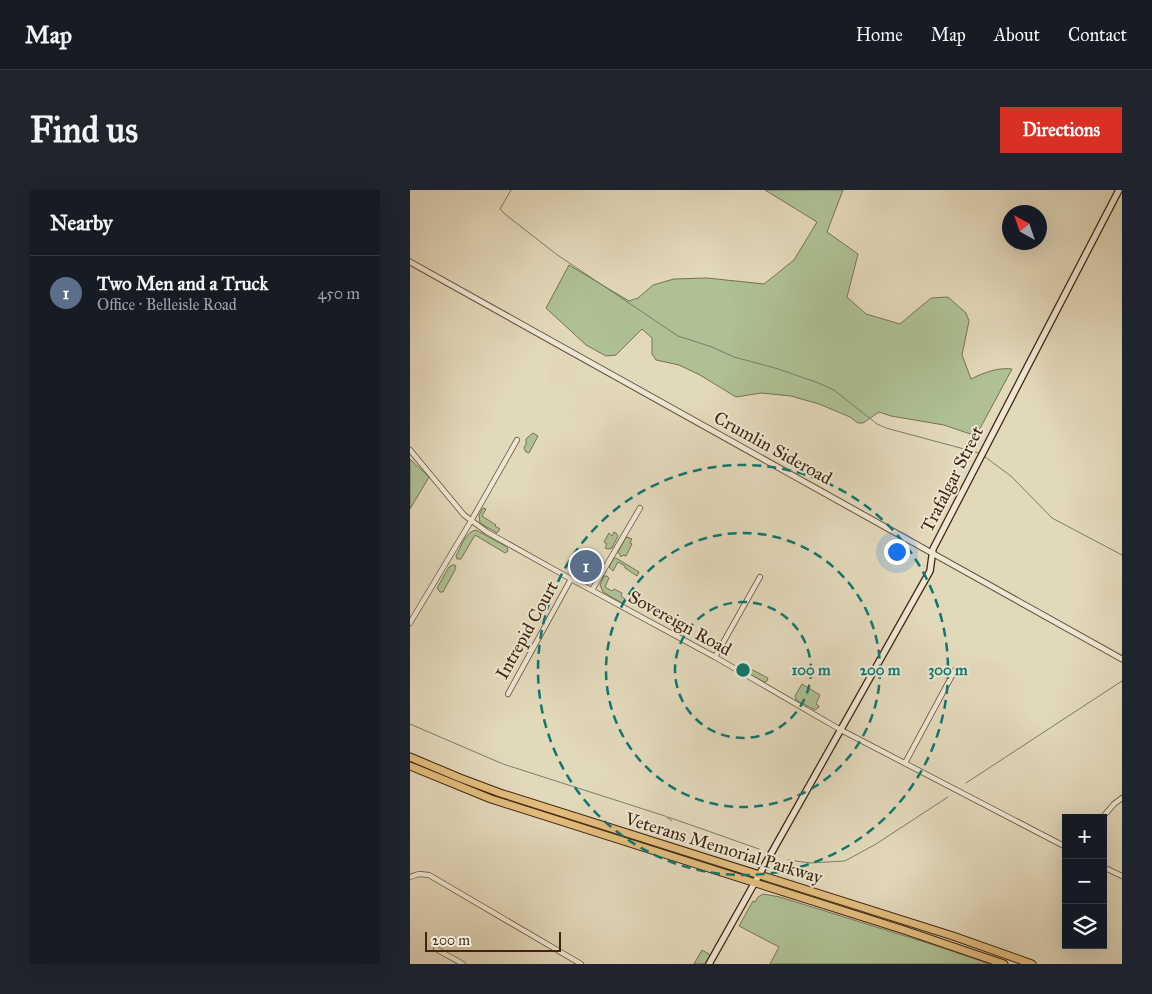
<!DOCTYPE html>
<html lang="en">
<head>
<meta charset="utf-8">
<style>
	:root { --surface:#171b24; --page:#20242c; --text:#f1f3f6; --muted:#9ea1a6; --line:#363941; --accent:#d93025 }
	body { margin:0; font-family:"IM FELL Great Primer",serif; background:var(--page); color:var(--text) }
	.controls { position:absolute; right:15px; bottom:15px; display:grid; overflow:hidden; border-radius:0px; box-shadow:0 5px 20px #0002 }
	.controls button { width:45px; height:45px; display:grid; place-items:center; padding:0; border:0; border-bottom:1px solid var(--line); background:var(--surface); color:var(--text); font:25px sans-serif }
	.compass { position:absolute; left:592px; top:15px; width:45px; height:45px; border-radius:50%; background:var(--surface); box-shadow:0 5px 20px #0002; rotate:320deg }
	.scale { position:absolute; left:15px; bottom:12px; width:136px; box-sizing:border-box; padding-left:5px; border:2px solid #40240f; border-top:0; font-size:14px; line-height:18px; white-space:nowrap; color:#40240f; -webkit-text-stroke:4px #ece6d2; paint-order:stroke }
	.you { position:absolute; left:486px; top:361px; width:18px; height:18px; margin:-12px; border:4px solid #fff; border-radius:50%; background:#1a73e8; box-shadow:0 0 0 8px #1a73e833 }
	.badge { display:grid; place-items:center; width:32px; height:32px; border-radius:50%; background:var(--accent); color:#fff; font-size:16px; font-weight:700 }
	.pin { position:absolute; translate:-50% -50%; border:2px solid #fff; box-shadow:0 1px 5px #0006 }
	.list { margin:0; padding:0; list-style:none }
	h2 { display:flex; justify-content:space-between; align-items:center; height:65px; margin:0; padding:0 20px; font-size:21px }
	h2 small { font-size:16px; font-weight:400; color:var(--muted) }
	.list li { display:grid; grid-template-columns:32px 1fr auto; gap:15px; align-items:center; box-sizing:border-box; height:75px; padding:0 20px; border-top:1px solid var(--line) }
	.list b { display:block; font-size:19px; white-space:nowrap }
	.list p { margin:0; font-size:16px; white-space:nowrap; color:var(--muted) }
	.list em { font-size:16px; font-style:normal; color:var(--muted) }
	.icon { flex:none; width:28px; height:28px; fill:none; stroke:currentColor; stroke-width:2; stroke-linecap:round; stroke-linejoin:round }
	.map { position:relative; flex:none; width:712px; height:774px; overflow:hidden; border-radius:0px }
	header { display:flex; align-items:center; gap:30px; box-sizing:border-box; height:70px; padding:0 25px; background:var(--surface); border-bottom:1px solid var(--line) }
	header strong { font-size:24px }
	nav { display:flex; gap:28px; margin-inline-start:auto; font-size:18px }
	.intro { display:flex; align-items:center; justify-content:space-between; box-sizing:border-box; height:120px; padding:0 30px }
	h1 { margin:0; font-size:35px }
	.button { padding:12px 22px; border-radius:0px; background:var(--accent); color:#fff; font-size:18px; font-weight:700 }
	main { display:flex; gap:30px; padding:0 30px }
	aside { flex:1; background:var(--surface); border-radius:0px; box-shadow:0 5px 20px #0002 }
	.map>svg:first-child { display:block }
	.green { fill:#aec094; stroke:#777252 }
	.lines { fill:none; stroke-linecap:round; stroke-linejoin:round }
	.stream { stroke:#747f6b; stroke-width:1 }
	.minor-casing { stroke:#68513a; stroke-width:6 }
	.tertiary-casing { stroke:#68513a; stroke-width:7 }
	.secondary-casing { stroke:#40240f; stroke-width:8 }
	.trunk-casing { stroke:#40240f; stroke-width:9 }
	.minor { stroke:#ece6d2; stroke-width:4.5 }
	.tertiary { stroke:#ece6d2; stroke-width:5 }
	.secondary { stroke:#ece6d2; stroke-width:5.5 }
	.trunk { stroke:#e1bc7d; stroke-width:7 }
	.ring { fill:none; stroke:#0f766e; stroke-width:2.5; stroke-dasharray:9 6 }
	.labels { text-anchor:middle; stroke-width:4; stroke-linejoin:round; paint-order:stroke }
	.street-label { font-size:18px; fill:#40240f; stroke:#ece6d2 }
	.centre { fill:#0f766e; stroke:#ece6d2; stroke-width:2.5 }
	.ring-label { font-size:15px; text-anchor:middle; font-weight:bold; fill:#0f766e; stroke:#ece6d2; stroke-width:4; stroke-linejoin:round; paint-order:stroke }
</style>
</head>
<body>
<header>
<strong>Map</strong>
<nav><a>Home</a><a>Map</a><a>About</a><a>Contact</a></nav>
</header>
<div class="intro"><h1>Find us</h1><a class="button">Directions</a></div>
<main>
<aside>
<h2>Nearby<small></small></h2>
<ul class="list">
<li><span class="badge" style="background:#5c6f8a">1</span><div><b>Two Men and a Truck</b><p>Office · Belleisle Road</p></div><em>450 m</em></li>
</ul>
</aside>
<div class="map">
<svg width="712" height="774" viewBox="0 0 712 774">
	<rect width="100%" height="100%" fill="#e2d8ba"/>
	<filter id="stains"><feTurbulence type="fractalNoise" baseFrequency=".004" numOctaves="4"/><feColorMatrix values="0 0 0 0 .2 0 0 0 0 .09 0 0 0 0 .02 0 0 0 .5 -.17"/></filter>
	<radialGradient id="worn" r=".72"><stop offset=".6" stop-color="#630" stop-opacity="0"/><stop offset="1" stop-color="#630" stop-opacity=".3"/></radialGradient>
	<g class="green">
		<path d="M355,0H433L417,42L448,64L437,107L456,124L490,134L521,108L538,107L556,123L559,131L552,165L561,189C573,183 588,177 602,179L566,246L534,235L481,226L469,222L453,233H448L440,227L409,214L381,206L351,203L326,207L290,185L269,175L246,170L242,164V148L232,139L206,165L196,166L176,155L136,118L159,75L219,111L228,108L243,95L264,89L297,88L354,94L384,70L407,32Z"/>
		<path d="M123,243L128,246L119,263L116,262L114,258L116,254V249Z"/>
		<path d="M0,269L19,287L0,319Z"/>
		<path d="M73,318L76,319L72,326L86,335L85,336L90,339L87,343L70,333L69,325Z"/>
		<path d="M66,340L97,357L98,361L95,363L65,345L51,369H47L46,366C51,357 55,342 66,340Z"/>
		<path d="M204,342L206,343L208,346L202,358L198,359L195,358L197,354L194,352L199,343L202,346Z"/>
		<path d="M217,347L222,349L220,353L222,354L216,366L213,365L211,367L208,362L215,349Z"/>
		<path d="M204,368H206L229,382L227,386L215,378V376L208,372L203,381L199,377Z"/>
		<path d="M42,375H45L46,378L33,402H30L27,398L39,377Z"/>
		<path d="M194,386H197L199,388L195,397L202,401L204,399L212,403L211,406L215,409L212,413L193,402L190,395Z"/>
		<path d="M331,474L358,488L357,491L354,492L332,480L331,477Z"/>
		<path d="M392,494L410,505L406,514L409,516L408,518L405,520L386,510L385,506Z"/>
		<path d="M353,704L370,707L527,756L580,774H360L369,757L329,736L343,711L345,712L348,707Z"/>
		<path d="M292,760L299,764L300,766L296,774H284Z"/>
	</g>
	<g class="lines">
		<g class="stream">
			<path d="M101,0L90,19L96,25L146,64L268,146L302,157L324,167L365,178L406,192L424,200L467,234L476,238L569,263"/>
			<path d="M574,266L602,287L642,328L712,365"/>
			<path d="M0,534L93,574L255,626L262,631"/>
			<path d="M556,593L712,491"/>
			<path d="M258,627L349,659"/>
			<path d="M378,670L400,673L435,671L466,654L538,607"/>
		</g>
		<g class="minor-casing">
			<g id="minor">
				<path d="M0,260L54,325L77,342L161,389L305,467L431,540L656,657"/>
				<path d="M182,400L230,318"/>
				<path d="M0,433L61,331L107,250"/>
				<path d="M305,467L350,387"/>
				<path d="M98,504L161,389"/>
				<path d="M495,573L545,480"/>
				<path d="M692,628L704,614L712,608"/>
				<path d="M693,677L712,686"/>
				<path d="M0,687L9,684L19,685L171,774"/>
				<path d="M26,759L53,774"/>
			</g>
		</g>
		<g class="tertiary-casing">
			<path id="tertiary" d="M0,72L712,469"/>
		</g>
		<g class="secondary-casing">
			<path id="secondary" d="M299,774L520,381L523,359L709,0"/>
		</g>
		<g class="trunk-casing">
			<g id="trunk">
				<path d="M0,567L50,588L90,603L543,746L622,774"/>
				<path d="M0,576L81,609L494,740L594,774"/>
			</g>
		</g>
		<use href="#minor" class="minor"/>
		<use href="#tertiary" class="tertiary"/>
		<use href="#secondary" class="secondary"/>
		<use href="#trunk" class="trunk"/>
	</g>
	<g class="ring">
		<circle cx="333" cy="480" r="68"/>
		<circle cx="333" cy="480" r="137"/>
		<circle cx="333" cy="480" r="205"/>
	</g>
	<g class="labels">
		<g class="street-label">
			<text transform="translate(363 258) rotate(29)" y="6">Crumlin Sideroad</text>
			<text transform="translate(542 289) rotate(-63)" y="6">Trafalgar Street</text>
			<text transform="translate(270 433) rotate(29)" y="6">Sovereign Road</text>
			<text transform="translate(117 440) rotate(-61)" y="6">Intrepid Court</text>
			<text transform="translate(314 658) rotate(17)" y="6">Veterans Memorial Parkway</text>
		</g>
	</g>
	<circle cx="333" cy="480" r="8" class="centre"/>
	<g class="ring-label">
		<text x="401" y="485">100 m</text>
		<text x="470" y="485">200 m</text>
		<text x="538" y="485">300 m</text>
	</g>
	<rect width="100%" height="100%" filter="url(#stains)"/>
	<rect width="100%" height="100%" fill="url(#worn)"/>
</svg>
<div class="controls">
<button>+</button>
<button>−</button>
<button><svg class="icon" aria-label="layers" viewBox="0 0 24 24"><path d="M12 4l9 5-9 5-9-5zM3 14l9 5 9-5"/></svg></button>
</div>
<svg class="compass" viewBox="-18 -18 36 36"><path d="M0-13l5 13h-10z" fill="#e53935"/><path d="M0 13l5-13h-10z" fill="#9ea1a6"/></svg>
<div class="scale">200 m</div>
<div class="you"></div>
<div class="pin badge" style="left:176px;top:376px;background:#5c6f8a">1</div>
</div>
</main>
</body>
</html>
